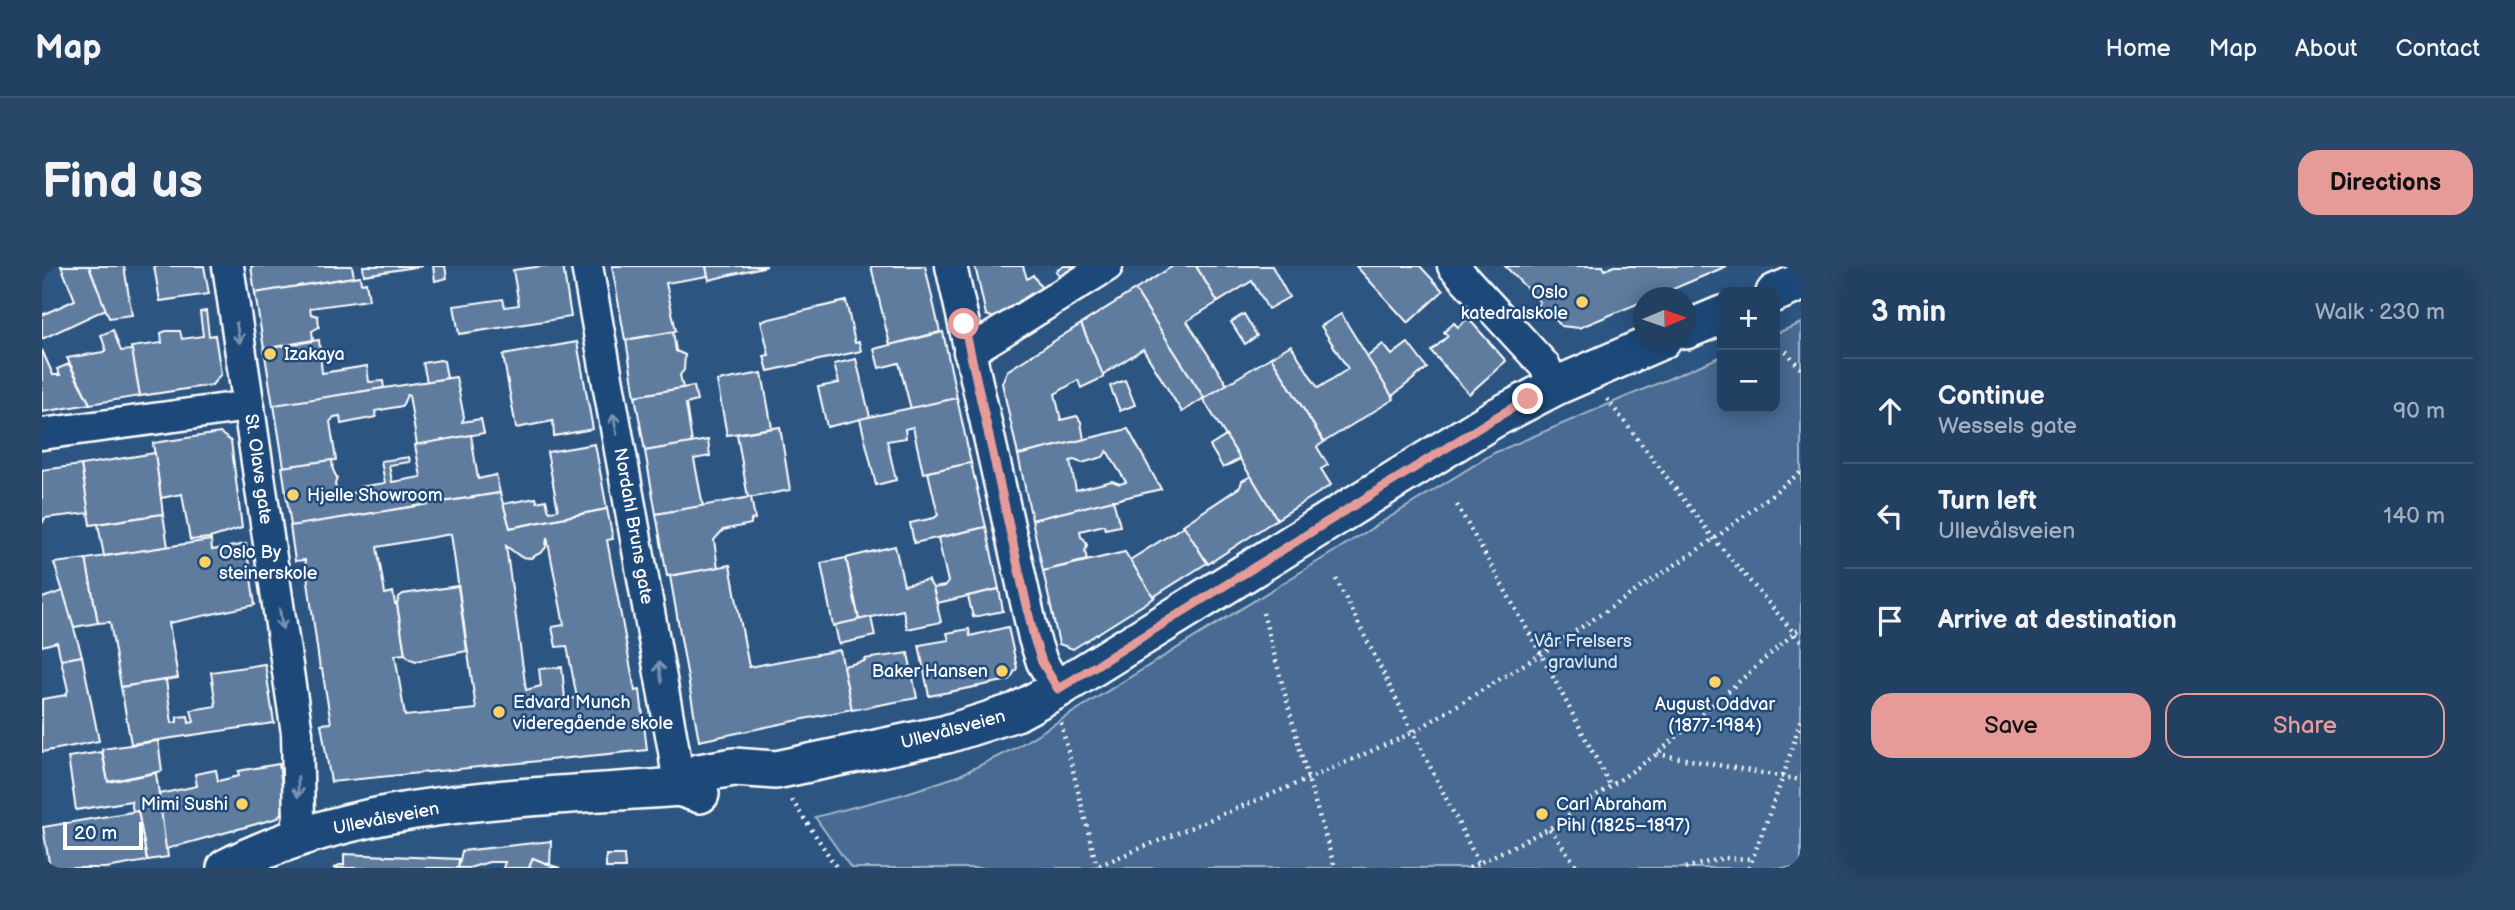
<!DOCTYPE html>
<html lang="en">
<head>
<meta charset="utf-8">
<style>
	:root { --surface:#214062; --page:#294768; --text:#f1f3f6; --muted:#a2afbe; --line:#3e5977; --accent:#e69b98 }
	body { margin:0; font-family:"Balsamiq Sans",sans-serif; background:var(--page); color:var(--text) }
	.controls { position:absolute; right:21px; top:21px; display:grid; overflow:hidden; border-radius:14px; box-shadow:0 4px 18px #0003 }
	.controls button { width:63px; height:63px; display:grid; place-items:center; padding:0; border:0; border-bottom:2px solid var(--line); background:var(--surface); color:var(--text); font:35px sans-serif }
	.compass { position:absolute; left:1591px; top:21px; width:63px; height:63px; border-radius:50%; background:var(--surface); box-shadow:0 4px 18px #0003; rotate:88deg }
	.scale { position:absolute; left:21px; bottom:18px; width:80px; box-sizing:border-box; padding-left:7px; border:4px solid #fff; border-top:0; font-size:19px; line-height:24px; white-space:nowrap; color:#fff; -webkit-text-stroke:5px #1f4a7a; paint-order:stroke }
	.stop { position:absolute; width:21px; height:21px; margin:-16px; border:5px solid #e69b98; border-radius:50%; background:#fff }
	.stop.end { background:#e69b98; border-color:#fff; box-shadow:0 2px 7px #0008 }
	.list { margin:0; padding:0; list-style:none }
	h2 { display:flex; justify-content:space-between; align-items:center; height:91px; margin:0; padding:0 28px; font-size:30px }
	h2 small { font-size:23px; font-weight:400; color:var(--muted) }
	.list li { display:grid; grid-template-columns:46px 1fr auto; gap:21px; align-items:center; box-sizing:border-box; height:105px; padding:0 28px; border-top:2px solid var(--line) }
	.list b { display:block; font-size:26px; white-space:nowrap }
	.list p { margin:0; font-size:23px; white-space:nowrap; color:var(--muted) }
	.list em { font-size:23px; font-style:normal; color:var(--muted) }
	.actions { display:flex; gap:14px; padding:21px 28px }
	.actions a { flex:1; padding:16px 0; border:2px solid var(--accent); border-radius:21px; text-align:center; font-size:24px; color:var(--accent) }
	.actions .main { background:var(--accent); color:#111 }
	.icon { flex:none; width:38px; height:38px; fill:none; stroke:currentColor; stroke-width:2; stroke-linecap:round; stroke-linejoin:round }
	.map { position:relative; flex:none; width:1759px; height:602px; overflow:hidden; border-radius:21px }
	header { display:flex; align-items:center; gap:42px; box-sizing:border-box; height:98px; padding:0 35px; background:var(--surface); border-bottom:2px solid var(--line) }
	header strong { font-size:33px }
	nav { display:flex; gap:38px; margin-inline-start:auto; font-size:24px }
	.intro { display:flex; align-items:center; justify-content:space-between; box-sizing:border-box; height:168px; padding:0 42px }
	h1 { margin:0; font-size:49px }
	.button { padding:18px 32px; border-radius:21px; background:var(--accent); color:#111; font-size:24px; font-weight:700 }
	main { display:flex; gap:42px; padding:0 42px }
	aside { flex:1; background:var(--surface); border-radius:21px; box-shadow:0 4px 18px #0003 }
	.map>svg:first-child { display:block }
	.green { fill:#486b92; stroke:#a4b5c8; stroke-width:2 }
	.building { fill:#5e7c9f; stroke:#fff; stroke-width:2; fill-rule:evenodd }
	.lines { fill:none; stroke-linecap:round; stroke-linejoin:round }
	.minor-casing { stroke:#fff; stroke-width:35 }
	.major-casing { stroke:#fff; stroke-width:42 }
	.path { stroke:#fff; stroke-width:4.5; stroke-dasharray:2 5; stroke-linecap:butt }
	.minor { stroke:#1f4a7a; stroke-width:30 }
	.major { stroke:#1f4a7a; stroke-width:37 }
	.oneway { stroke:#7992af }
	.route { stroke:#e69b98; stroke-width:9 }
	.poi-dot { fill:#ffd166; stroke:#1f4a7a; stroke-width:2.5 }
	.labels { text-anchor:middle; stroke-width:5; stroke-linejoin:round; paint-order:stroke }
	.poi-label { font-size:18px; fill:#fff; stroke:#1f4a7a; text-anchor:start }
	.street-label { font-size:18px; fill:#fff; stroke:#1f4a7a }
	.park-label { font-size:18px; fill:#dae1e9; stroke:#1f4a7a }
</style>
</head>
<body>
<header>
<strong>Map</strong>
<nav><a>Home</a><a>Map</a><a>About</a><a>Contact</a></nav>
</header>
<div class="intro"><h1>Find us</h1><a class="button">Directions</a></div>
<main>
<div class="map">
<svg width="1759" height="602" viewBox="0 0 1759 602">
	<rect width="100%" height="100%" fill="#2c5582"/>
	<filter id="ink" filterUnits="userSpaceOnUse"><feTurbulence type="fractalNoise" baseFrequency=".0143" numOctaves="2"/><feDisplacementMap in="SourceGraphic" scale="14" xChannelSelector="R" yChannelSelector="G"/><feConvolveMatrix kernelMatrix="1 2 1 2 8 2 1 2 1" color-interpolation-filters="sRGB"/></filter>
	<g filter="url(#ink)">
		<path class="green" d="M1759,57V602H809L773,551L862,528L916,510L973,482L1452,187L1680,90V142H1733V68Z"/>
		<g class="building">
			<path d="M19,0H47L64,43L0,73V49L33,34Z"/>
			<path d="M47,0H82L90,49L67,52Z"/>
			<path d="M112,0H162L167,28L118,35Z"/>
			<path d="M209,0H310L312,11L213,27Z"/>
			<path d="M321,0H380L322,9Z"/>
			<path d="M391,0H403L405,12L393,15Z"/>
			<path d="M501,0H521L529,51L417,68L412,40L461,33L463,41L477,39L471,4Z"/>
			<path d="M570,0H664L666,10L624,17L634,65L583,74Z"/>
			<path d="M664,0H725L667,14Z"/>
			<path d="M829,0H883L898,66L848,79Z"/>
			<path d="M933,0H981L985,13L991,9L1002,26L958,54L944,49Z"/>
			<path d="M1022,0H1036V1L1018,11L1014,5Z"/>
			<path d="M1131,0H1154L1176,36L1145,55L1185,119L1162,132L1093,24Z"/>
			<path d="M1154,0H1230L1247,31L1226,43L1210,15L1176,36Z"/>
			<path d="M1314,0H1378L1401,25L1366,57Z"/>
			<path d="M1463,0H1561L1563,4L1572,0H1685L1610,32H1602V35L1537,62L1519,60L1509,48L1507,50L1496,39L1498,36Z"/>
			<path d="M318,10L319,17L324,16L327,34L268,42L269,48L276,50L277,61L270,65L271,74L222,83L213,27Z"/>
			<path d="M1093,24L1162,132L1140,146L1101,83L1060,109L1039,58Z"/>
			<path d="M804,35L813,77L817,76L819,85L726,105L722,90L727,89L719,55Z"/>
			<path d="M164,45L167,70L173,69L179,108L170,119L98,130L89,81L120,77L119,67L124,65H138L140,73L161,70L158,46Z"/>
			<path d="M1202,48L1215,70L1203,78L1189,56Z"/>
			<path d="M1299,48L1352,133L1282,176L1229,91L1249,79L1276,122L1306,103L1279,60Z"/>
			<path d="M1426,52L1464,95L1427,128L1389,85L1406,70L1402,66L1412,57L1416,61Z"/>
			<path d="M1039,58L1062,111L1039,122L1036,114L1013,128L1019,154L1035,150L1039,156L1042,174L976,189L960,117L965,105Z"/>
			<path d="M71,64L79,85L90,84L98,130L48,138L25,92L61,86L64,84L59,69Z"/>
			<path d="M631,66L634,85L643,89L642,104L638,109L641,122L593,130L584,74Z"/>
			<path d="M901,66L915,132L869,143L857,97L837,102L832,83Z"/>
			<path d="M277,74L280,107L325,100L327,116L341,115L342,122L231,140L222,83Z"/>
			<path d="M535,76L551,163L512,170L511,155L474,162L461,89Z"/>
			<path d="M1366,77L1385,102L1350,130L1325,91L1341,78L1350,89Z"/>
			<path d="M0,84L11,109H18L15,103L27,98L48,138L0,146Z"/>
			<path d="M1229,91L1282,176L1275,181L1286,199L1279,203L1289,219L1235,253L1161,133Z"/>
			<path d="M814,93L828,151L785,161L776,121L797,117L792,98Z"/>
			<path d="M398,94L402,95L405,112L385,116L381,97Z"/>
			<path d="M720,107L730,162L685,169L675,115Z"/>
			<path d="M414,111L422,151L420,156L439,153L442,167L375,179L367,129H365L360,140L333,145L334,151L299,158L298,150L292,151L288,156L294,194L242,201L232,139Z"/>
			<path d="M1083,114L1093,139L1078,145L1068,120Z"/>
			<path d="M652,120L655,135L644,138L650,177L603,185L593,130Z"/>
			<path d="M915,132L929,197L881,207L871,161L863,163L864,172L845,175L854,214L834,219L818,153Z"/>
			<path d="M738,161L748,224L706,232L695,168Z"/>
			<path d="M1086,163L1119,223L990,254L976,189ZM1065,185L1084,216L1078,218L1070,215L1034,224L1028,195L1032,194L1040,197L1061,191Z"/>
			<path d="M178,167L189,175L200,262L168,272L148,274L140,228L119,232L111,177Z"/>
			<path d="M429,169L436,213L454,209L458,227L249,260L240,201L290,194L291,204L295,212L293,218L295,227L301,228L317,226L318,221L343,217L339,195L367,191L368,196L347,199L350,216L379,211L373,179Z"/>
			<path d="M1184,170L1198,193L1181,202L1168,180Z"/>
			<path d="M666,174L668,190L652,193L661,240L614,248L603,185Z"/>
			<path d="M553,178L565,243L468,262L461,238L494,232L495,236L504,234L507,245L516,244L505,186Z"/>
			<path d="M113,187L121,248L48,259L39,199Z"/>
			<path d="M929,197L944,261L872,277L868,257L892,252L896,249L886,206Z"/>
			<path d="M39,199L47,247L3,252L0,258V204Z"/>
			<path d="M1209,210L1235,253L1166,298L1141,259L1198,221L1200,215Z"/>
			<path d="M458,227L468,262L565,243L571,273L565,274L593,425L598,424L605,484L289,516L279,458L289,457L280,403H278L263,294L253,295L248,260ZM409,268L434,443L363,450L353,389L363,388L355,338H353L351,326L343,328L335,281ZM505,271L522,359L510,361L514,381L525,380L535,432L523,433L520,401L497,403L499,420L484,424L464,280L479,291L489,292L500,286L504,281Z"/>
			<path d="M709,231L713,253L709,254V258L681,264L672,274L676,302L625,310L614,248Z"/>
			<path d="M1071,234L1078,260L1063,263L1062,259L1038,265L1039,271L1042,273L1045,279L1043,285L1045,294L1001,305L990,254Z"/>
			<path d="M121,248L126,281L62,290L56,258Z"/>
			<path d="M1142,260L1165,297L1111,331L1088,294Z"/>
			<path d="M944,261L957,323L895,337L891,322L903,320L906,316L896,272Z"/>
			<path d="M169,274L170,284L204,278L213,339L127,357L136,412L79,421L68,356L56,357L44,293Z"/>
			<path d="M853,280L862,319L886,314L891,322L899,356L865,363L861,344L817,354L804,292Z"/>
			<path d="M1083,286L1112,332L1031,383L1017,378L1001,305Z"/>
			<path d="M804,292L817,354L791,360L779,297Z"/>
			<path d="M44,293L56,357L32,361L12,297Z"/>
			<path d="M688,299L707,401L798,384L810,443L657,475L628,310Z"/>
			<path d="M416,320L425,385L374,395L368,393L363,388L355,338L357,331L361,328Z"/>
			<path d="M957,323L961,345L931,351L926,330Z"/>
			<path d="M21,325L40,390L19,394L15,376L0,380V332Z"/>
			<path d="M829,351L833,370L797,378L793,359Z"/>
			<path d="M966,361L975,402L967,414L887,430L877,379L907,374L905,367L927,363L928,370Z"/>
			<path d="M866,387L875,432L810,444L801,400L823,395L822,393Z"/>
			<path d="M40,390L57,475L0,486V433L24,429L26,424L19,394Z"/>
			<path d="M223,398L232,457L89,478L79,421L124,414L130,457L135,456V451L146,450L147,457L152,456L149,444L174,440L169,406Z"/>
			<path d="M116,475L120,505L66,516L60,483Z"/>
			<path d="M60,486L66,516L114,507L126,591L105,594L96,545L91,546L89,535L34,544L26,491Z"/>
			<path d="M237,498L243,539L236,552L124,583L117,528L155,520L153,508L174,504L176,515L197,510L196,505Z"/>
			<path d="M96,545L105,595L64,602H8L1,561Z"/>
			<path d="M509,575L508,599L491,592L487,602H461L463,596H447L427,602H416L420,585Z"/>
			<path d="M302,588L417,593L416,602H293L297,599H302Z"/>
			<path d="M564,589H582L583,602H564Z"/>
			<path d="M491,592L508,599L518,602H487Z"/>
		</g>
		<g class="lines">
			<g class="minor-casing">
				<g id="minor">
					<path d="M186,0L255,467L257,551L252,574"/>
					<path d="M545,0L632,485L637,521"/>
					<path d="M909,0L992,372L1000,396L1016,423"/>
					<path d="M1411,0L1502,99L1514,120"/>
					<path d="M927,86L1065,0"/>
					<path d="M0,168L207,140"/>
				</g>
			</g>
			<g class="major-casing">
				<g id="major">
					<path d="M1733,27L1759,16"/>
					<path d="M1644,64L1680,49"/>
					<path d="M637,521L657,507L692,501L734,504L905,468L974,446L1016,423L1451,153L1514,120L1620,74"/>
					<path d="M184,602C318,532 489,532 637,521L658,528"/>
				</g>
			</g>
			<g class="path">
				<path d="M1744,85L1759,103"/>
				<path d="M1565,133L1672,273L1759,375"/>
				<path d="M1415,239L1499,388L1569,521"/>
				<path d="M1294,313L1437,598"/>
				<path d="M1221,347L1266,513L1293,602"/>
				<path d="M1019,457L1055,601"/>
				<path d="M1615,488L1759,514"/>
				<path d="M750,534L795,602"/>
				<path d="M1508,563L1536,602"/>
				<path d="M1051,602L1266,513L1370,467L1499,388L1672,273L1759,206"/>
				<path d="M1427,602L1508,562L1615,488L1759,361"/>
				<path d="M1643,602L1682,592L1711,593"/>
				<path d="M1707,602L1741,511L1759,453"/>
			</g>
			<use href="#minor" class="minor"/>
			<use href="#major" class="major"/>
		</g>
		<defs><path id="oneway-shaft" d="M-6 0H5M1.5-3L5.5 0L1.5 3" fill="none" stroke-width="1.6" stroke-linecap="round" stroke-linejoin="round" transform="scale(1.75)"/></defs>
		<g class="oneway">
			<use href="#oneway-shaft" transform="translate(196 67) rotate(81)"/>
			<use href="#oneway-shaft" transform="translate(573 158) rotate(-100)"/>
			<use href="#oneway-shaft" transform="translate(239 353) rotate(82)"/>
			<use href="#oneway-shaft" transform="translate(618 406) rotate(-100)"/>
			<use href="#oneway-shaft" transform="translate(256 521) rotate(89)"/>
		</g>
	</g>
	<g class="lines" filter="url(#ink)">
		<path class="route" d="M922,58L992,372L1000,396L1016,423L1451,153L1486,133"/>
	</g>
	<g class="poi-dot">
		<circle cx="1540" cy="36" r="7"/>
		<circle cx="228" cy="88" r="7"/>
		<circle cx="251" cy="229" r="7"/>
		<circle cx="163" cy="296" r="7"/>
		<circle cx="960" cy="405" r="7"/>
		<circle cx="1673" cy="416" r="7"/>
		<circle cx="457" cy="446" r="7"/>
		<circle cx="200" cy="538" r="7"/>
		<circle cx="1500" cy="548" r="7"/>
	</g>
	<g class="labels">
		<g class="poi-label">
			<text x="1526" y="32" text-anchor="end">Oslo<tspan x="1526" dy="21">katedralskole</tspan></text>
			<text x="242" y="94">Izakaya</text>
			<text x="265" y="235">Hjelle Showroom</text>
			<text x="177" y="292">Oslo By<tspan x="177" dy="21">steinerskole</tspan></text>
			<text x="946" y="411" text-anchor="end">Baker Hansen</text>
			<text x="471" y="442">Edvard Munch<tspan x="471" dy="21">videregående skole</tspan></text>
			<text x="1673" y="444" text-anchor="middle">August Oddvar<tspan x="1673" dy="21">(1877-1984)</tspan></text>
			<text x="186" y="544" text-anchor="end">Mimi Sushi</text>
			<text x="1514" y="544">Carl Abraham<tspan x="1514" dy="21">Pihl (1825–1897)</tspan></text>
		</g>
		<g class="street-label">
			<text transform="translate(217 203) rotate(82)" y="6">St. Olavs gate</text>
			<text transform="translate(592 260) rotate(80)" y="6">Nordahl Bruns gate</text>
			<text transform="translate(911 463) rotate(-15)" y="6">Ullevålsveien</text>
			<text transform="translate(344 552) rotate(-11)" y="6">Ullevålsveien</text>
		</g>
		<g class="park-label">
			<text x="1541" y="381">Vår Frelsers<tspan x="1541" dy="21">gravlund</tspan></text>
		</g>
	</g>
</svg>
<div class="controls">
<button>+</button>
<button>−</button>
</div>
<svg class="compass" viewBox="-18 -18 36 36"><path d="M0-13l5 13h-10z" fill="#e53935"/><path d="M0 13l5-13h-10z" fill="#a2afbe"/></svg>
<div class="scale">20 m</div>
<div class="stop" style="left:922px;top:58px"></div>
<div class="stop end" style="left:1486px;top:133px"></div>
</div>
<aside>
<h2>3 min<small>Walk · 230 m</small></h2>
<ul class="list">
<li><svg class="icon" aria-label="ahead" viewBox="0 0 24 24"><path d="M12 20V5M6 11l6-6 6 6"/></svg><div><b>Continue</b><p>Wessels gate</p></div><em>90 m</em></li>
<li><svg class="icon" aria-label="left" viewBox="0 0 24 24"><path d="M17 20v-9H6M10 6l-5 5 5 5"/></svg><div><b>Turn left</b><p>Ullevålsveien</p></div><em>140 m</em></li>
<li><svg class="icon" aria-label="arrive" viewBox="0 0 24 24"><path d="M6 21V4h12l-3 4 3 4H6"/></svg><div><b>Arrive at destination</b></div></li>
</ul>
<div class="actions"><a class="main">Save</a><a>Share</a></div>
</aside>
</main>
</body>
</html>
